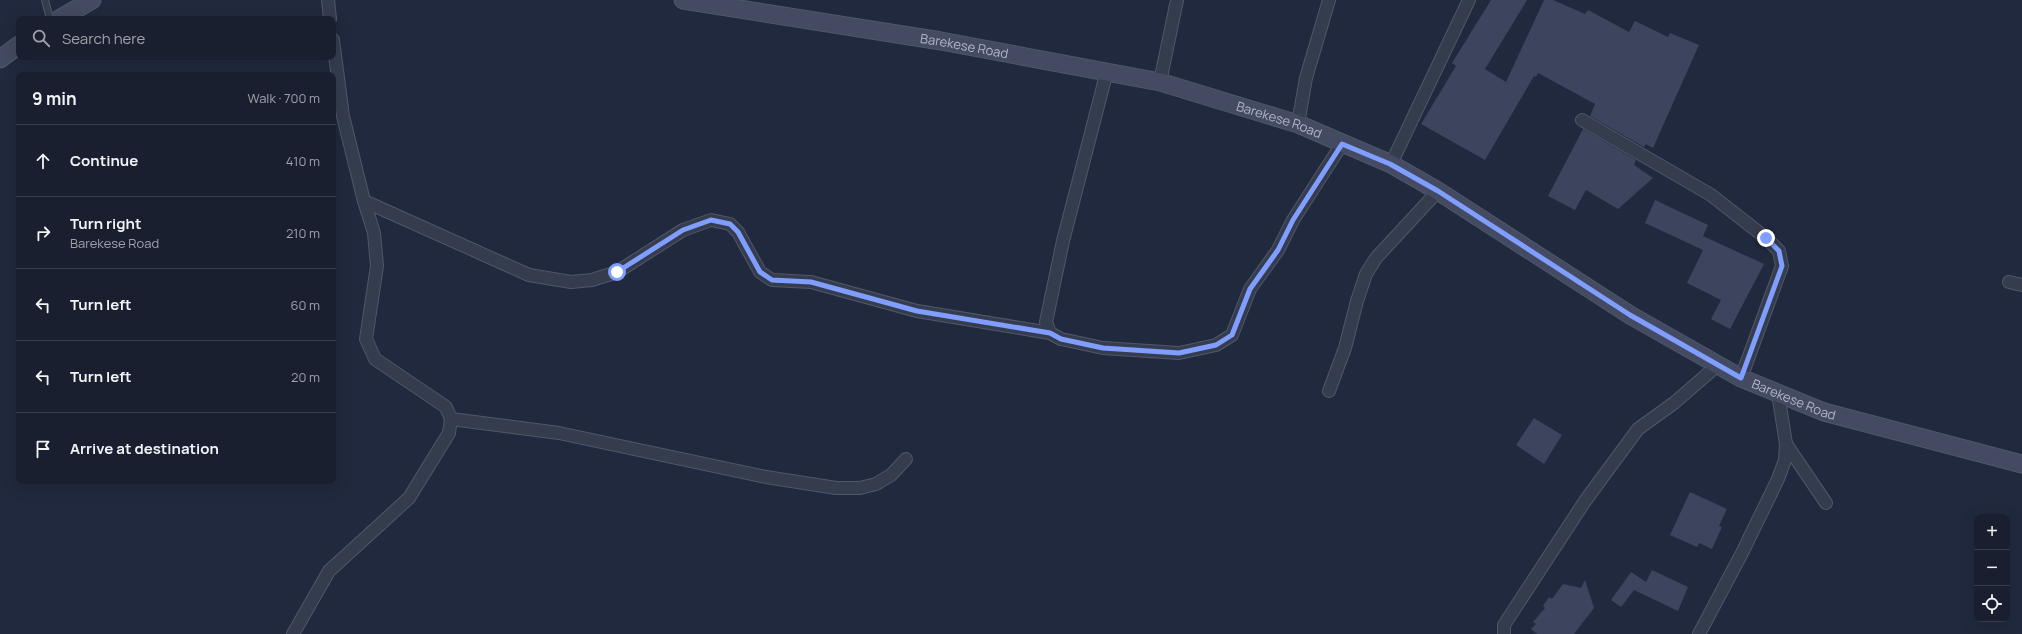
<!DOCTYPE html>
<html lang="en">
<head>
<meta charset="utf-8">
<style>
	:root { --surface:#191f2e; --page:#222736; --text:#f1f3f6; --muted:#9fa2aa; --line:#373d4a }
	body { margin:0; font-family:Manrope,sans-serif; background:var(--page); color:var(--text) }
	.controls { position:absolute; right:12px; bottom:12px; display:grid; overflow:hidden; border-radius:8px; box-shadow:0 4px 16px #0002 }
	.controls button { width:36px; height:36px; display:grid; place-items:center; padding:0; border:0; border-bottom:1px solid var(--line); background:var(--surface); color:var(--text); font:20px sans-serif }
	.stop { position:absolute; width:12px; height:12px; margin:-9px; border:3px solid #809eff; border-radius:50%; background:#fff }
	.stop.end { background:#809eff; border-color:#fff; box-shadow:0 1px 4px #0008 }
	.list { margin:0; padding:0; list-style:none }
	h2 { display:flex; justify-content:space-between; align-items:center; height:52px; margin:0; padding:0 16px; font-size:17px }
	h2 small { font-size:13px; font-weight:400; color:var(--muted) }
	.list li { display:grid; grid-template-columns:26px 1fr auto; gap:12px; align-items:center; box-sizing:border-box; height:72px; padding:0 16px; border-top:1px solid var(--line) }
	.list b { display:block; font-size:15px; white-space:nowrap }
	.list p { margin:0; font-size:13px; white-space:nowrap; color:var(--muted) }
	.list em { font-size:13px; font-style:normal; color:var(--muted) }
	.icon { flex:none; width:22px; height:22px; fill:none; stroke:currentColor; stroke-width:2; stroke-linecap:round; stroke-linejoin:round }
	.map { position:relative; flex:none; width:2022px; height:634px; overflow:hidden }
	.search { position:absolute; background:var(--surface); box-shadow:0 4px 16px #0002; left:16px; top:16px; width:320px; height:44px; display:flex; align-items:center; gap:10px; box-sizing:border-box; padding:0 14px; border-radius:8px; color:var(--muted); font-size:15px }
	.panel { position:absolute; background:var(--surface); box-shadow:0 4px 16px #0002; left:16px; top:72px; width:320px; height:412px; border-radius:8px }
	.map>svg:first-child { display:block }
	.building { fill:#3d455e }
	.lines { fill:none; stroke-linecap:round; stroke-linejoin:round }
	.service-casing { stroke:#505769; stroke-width:8 }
	.minor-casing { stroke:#505769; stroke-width:14 }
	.secondary-casing { stroke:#505769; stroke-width:19 }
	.service { stroke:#353c4e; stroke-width:6 }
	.minor { stroke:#353c4e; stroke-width:12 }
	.secondary { stroke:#434a61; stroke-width:17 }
	.route { stroke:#809eff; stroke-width:5 }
	.labels { text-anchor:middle; stroke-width:4; stroke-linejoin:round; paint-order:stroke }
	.street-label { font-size:13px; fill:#b1b7c9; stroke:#1a2132 }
</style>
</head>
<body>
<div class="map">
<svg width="2022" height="634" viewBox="0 0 2022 634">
	<rect width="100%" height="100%" fill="#21293e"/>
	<g class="building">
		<path d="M1491,0H1527L1485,69L1506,82L1544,0H1553L1585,14L1588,10L1629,32L1635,21L1668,37L1670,33L1699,45L1653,148L1646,144L1644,147L1590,116L1595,104L1538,73L1536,77L1534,76L1485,160L1421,124L1456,66L1452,63Z"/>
		<path d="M1583,129L1636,160L1634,165L1653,178L1618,209L1586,190L1575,210L1548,196Z"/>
		<path d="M1655,200L1708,225L1703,236L1764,264L1730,329L1711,319L1721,300L1687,283L1703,250L1645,223Z"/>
		<path d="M1534,418L1562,435L1544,464L1516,445Z"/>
		<path d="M1690,492L1727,509L1719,526L1722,527L1712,549L1699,543L1697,547L1670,535Z"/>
		<path d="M1652,570L1688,587L1678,611L1634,590L1621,607L1611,600L1631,572L1646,582Z"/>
		<path d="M1585,580L1594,608L1574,634H1537L1531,629L1536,624L1533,622L1545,608L1543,606L1549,597L1552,599L1563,584L1581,588Z"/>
	</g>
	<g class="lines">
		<g class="service-casing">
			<path id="service" d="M45,0L50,19"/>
		</g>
		<g class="minor-casing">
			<g id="minor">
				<path d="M328,0L330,19"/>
				<path d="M1107,71L1063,241L1046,322L1050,333L1061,339L1103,348L1179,353L1216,345L1232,335L1250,289L1278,250L1293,220L1342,144"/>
				<path d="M1160,82L1177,0"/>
				<path d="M1582,120L1711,195L1766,238L1779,251L1782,266L1741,378"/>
				<path d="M1298,124L1306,78L1329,0"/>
				<path d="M1391,164L1469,0"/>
				<path d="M364,201L529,275L571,282L592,280L617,272L683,230L711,220L730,224L738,232L760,272L772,280L811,282L917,311L1050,333"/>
				<path d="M2009,282L2022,285"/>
				<path d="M1329,391L1345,348L1357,301L1366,274L1376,258L1438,191"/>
				<path d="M451,419L559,433L766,477L836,488H860L876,484L891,475L906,459"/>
				<path d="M1786,444L1826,503"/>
				<path d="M293,634L329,571L409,498L449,433L451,419L446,407L375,359L366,339L377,266L374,233L364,201L343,116L333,40"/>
				<path d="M1504,634V625L1585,501L1638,429L1674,403L1719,364"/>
				<path d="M1699,634L1742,553L1778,479L1785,460L1786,444L1778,393"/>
			</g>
		</g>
		<g class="secondary-casing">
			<g id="secondary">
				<path id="s1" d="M683,0L941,41L1160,82L1298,124L1391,164L1438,191L1630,315L1741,378L1824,412L2022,464"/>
				<path d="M59,19L92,0"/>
				<path d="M0,59L19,45"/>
			</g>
		</g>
		<use href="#service" class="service"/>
		<use href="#minor" class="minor"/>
		<use href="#secondary" class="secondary"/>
	</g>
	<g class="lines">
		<path class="route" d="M617,272L683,230L711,220L730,224L738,232L760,272L772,280L811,282L917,311L1050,333L1061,339L1103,348L1179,353L1216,345L1232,335L1250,289L1278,250L1293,220L1342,144L1390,164L1438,191L1630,315L1741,378L1782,266L1779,251L1766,238"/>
	</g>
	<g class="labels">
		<g class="street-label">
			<text dy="5" stroke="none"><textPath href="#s1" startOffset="285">Barekese Road</textPath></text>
			<text dy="5" stroke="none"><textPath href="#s1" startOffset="609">Barekese Road</textPath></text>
			<text dy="5" stroke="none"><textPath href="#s1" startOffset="1197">Barekese Road</textPath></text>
		</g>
	</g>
</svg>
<div class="controls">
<button>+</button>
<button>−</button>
<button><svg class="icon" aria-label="locate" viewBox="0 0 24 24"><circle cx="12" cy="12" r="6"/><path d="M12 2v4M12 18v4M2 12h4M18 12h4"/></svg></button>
</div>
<div class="stop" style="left:617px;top:272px"></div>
<div class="stop end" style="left:1766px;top:238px"></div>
<div class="search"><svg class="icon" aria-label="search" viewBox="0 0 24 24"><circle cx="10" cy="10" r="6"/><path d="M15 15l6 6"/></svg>Search here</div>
<section class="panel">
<h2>9 min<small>Walk · 700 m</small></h2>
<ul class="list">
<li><svg class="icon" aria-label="ahead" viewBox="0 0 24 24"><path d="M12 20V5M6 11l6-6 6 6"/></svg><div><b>Continue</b></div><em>410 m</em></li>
<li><svg class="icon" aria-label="right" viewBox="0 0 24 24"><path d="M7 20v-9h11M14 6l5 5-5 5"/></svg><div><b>Turn right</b><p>Barekese Road</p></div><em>210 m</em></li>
<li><svg class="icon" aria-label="left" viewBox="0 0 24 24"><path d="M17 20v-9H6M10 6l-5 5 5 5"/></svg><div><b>Turn left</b></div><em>60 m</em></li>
<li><svg class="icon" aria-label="left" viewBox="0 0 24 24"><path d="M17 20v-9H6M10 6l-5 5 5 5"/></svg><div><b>Turn left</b></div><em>20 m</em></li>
<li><svg class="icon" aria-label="arrive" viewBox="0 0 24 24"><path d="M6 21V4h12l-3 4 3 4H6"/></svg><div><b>Arrive at destination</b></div></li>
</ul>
</section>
</div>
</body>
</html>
